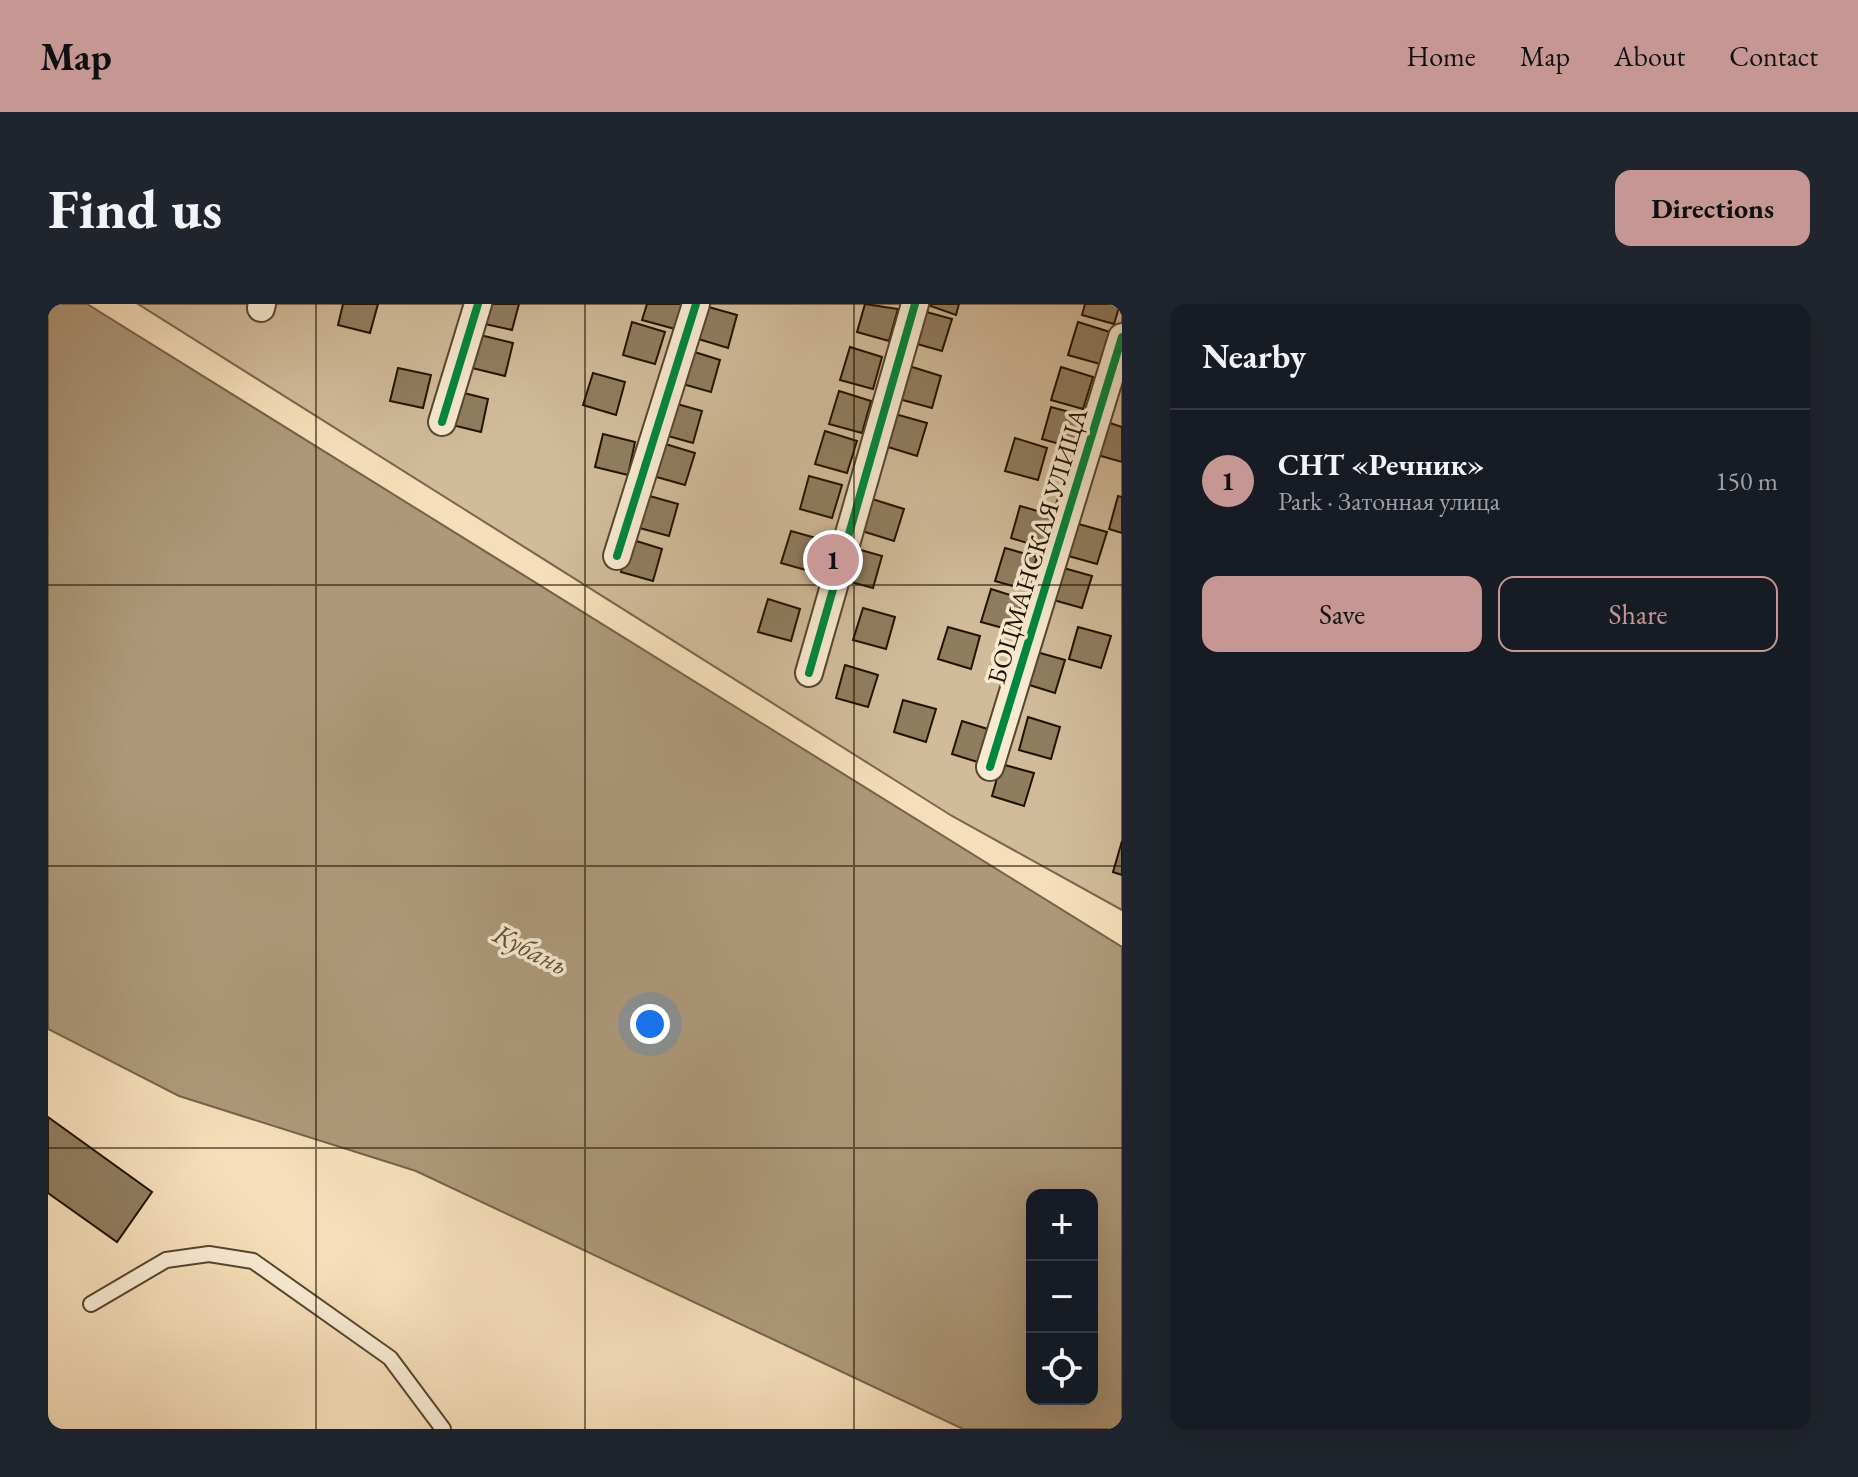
<!DOCTYPE html>
<html lang="en">
<head>
<meta charset="utf-8">
<style>
	:root { --surface:#171b24; --page:#20242c; --text:#f1f3f6; --muted:#9ea1a6; --line:#363941; --accent:#c59692 }
	body { margin:0; font-family:"EB Garamond",serif; background:var(--page); color:var(--text) }
	.controls { position:absolute; right:24px; bottom:24px; display:grid; overflow:hidden; border-radius:16px; box-shadow:0 8px 32px #0002 }
	.controls button { width:72px; height:72px; display:grid; place-items:center; padding:0; border:0; border-bottom:2px solid var(--line); background:var(--surface); color:var(--text); font:40px sans-serif }
	.you { position:absolute; left:602px; top:720px; width:28px; height:28px; margin:-20px; border:6px solid #fff; border-radius:50%; background:#1a73e8; box-shadow:0 0 0 12px #1a73e833 }
	.badge { display:grid; place-items:center; width:52px; height:52px; border-radius:50%; background:var(--accent); color:#111; font-size:26px; font-weight:700 }
	.pin { position:absolute; translate:-50% -50%; border:4px solid #fff; box-shadow:0 2px 8px #0006 }
	.list { margin:0; padding:0; list-style:none }
	h2 { display:flex; justify-content:space-between; align-items:center; height:104px; margin:0; padding:0 32px; font-size:34px }
	h2 small { font-size:26px; font-weight:400; color:var(--muted) }
	.list li { display:grid; grid-template-columns:52px 1fr auto; gap:24px; align-items:center; box-sizing:border-box; height:144px; padding:0 32px; border-top:2px solid var(--line) }
	.list b { display:block; font-size:30px; white-space:nowrap }
	.list p { margin:0; font-size:26px; white-space:nowrap; color:var(--muted) }
	.list em { font-size:26px; font-style:normal; color:var(--muted) }
	.actions { display:flex; gap:16px; padding:24px 32px }
	.actions a { flex:1; padding:18px 0; border:2px solid var(--accent); border-radius:16px; text-align:center; font-size:28px; color:var(--accent) }
	.actions .main { background:var(--accent); color:#111 }
	.icon { flex:none; width:44px; height:44px; fill:none; stroke:currentColor; stroke-width:2; stroke-linecap:round; stroke-linejoin:round }
	.map { position:relative; flex:none; width:1074px; height:1125px; overflow:hidden; border-radius:16px }
	header { display:flex; align-items:center; gap:48px; box-sizing:border-box; height:112px; padding:0 40px; background:var(--accent); color:#111 }
	header strong { font-size:38px }
	nav { display:flex; gap:44px; margin-inline-start:auto; font-size:28px }
	.intro { display:flex; align-items:center; justify-content:space-between; box-sizing:border-box; height:192px; padding:0 48px }
	h1 { margin:0; font-size:56px }
	.button { padding:20px 36px; border-radius:16px; background:var(--accent); color:#111; font-size:28px; font-weight:700 }
	main { display:flex; gap:48px; padding:0 48px }
	aside { flex:1; background:var(--surface); border-radius:16px; box-shadow:0 8px 32px #0002 }
	.map>svg:first-child { display:block }
	.green { fill:#d1bb9a; stroke:#7a674d; stroke-width:2 }
	.water { fill:#ad997a; stroke:#756349; stroke-width:2; fill-rule:evenodd }
	.building { fill:#907d60; stroke:#221300; stroke-width:2 }
	.lines { fill:none; stroke-linecap:round; stroke-linejoin:round }
	.lane-casing { stroke:#57462e; stroke-width:18 }
	.street-casing { stroke:#57462e; stroke-width:30 }
	.lane { stroke:#f8ead2; stroke-width:14 }
	.street { stroke:#f8ead2; stroke-width:26 }
	.cycleway-casing { stroke:#f8ead2; stroke-width:13 }
	.cycleway { stroke:#00873e; stroke-width:8 }
	.grid { fill:none; stroke:#221300; stroke-width:2; stroke-opacity:0.55 }
	.labels { text-anchor:middle; stroke-width:7; stroke-linejoin:round; paint-order:stroke }
	.street-label { font-size:26px; fill:#221300; stroke:#f8ead2 }
	.water-label { font-size:28px; font-style:italic; fill:#614f37; stroke:#f8ead2 }
</style>
</head>
<body>
<header>
<strong>Map</strong>
<nav><a>Home</a><a>Map</a><a>About</a><a>Contact</a></nav>
</header>
<div class="intro"><h1>Find us</h1><a class="button">Directions</a></div>
<main>
<div class="map">
<svg width="1074" height="1125" viewBox="0 0 1074 1125">
	<rect width="100%" height="100%" fill="#f5deb9"/>
	<filter id="stains"><feTurbulence type="fractalNoise" baseFrequency=".0025" numOctaves="4"/><feColorMatrix values="0 0 0 0 .2 0 0 0 0 .09 0 0 0 0 .02 0 0 0 .5 -.17"/></filter>
	<radialGradient id="worn" r=".72"><stop offset=".6" stop-color="#630" stop-opacity="0"/><stop offset="1" stop-color="#630" stop-opacity=".3"/></radialGradient>
	<path class="green" d="M90,0H1074V606L904,512Z"/>
	<path class="water" d="M0,0H39L1074,643V1125H915L368,867L131,792L0,725ZM984,891H1044V1095H984Z"/>
	<g class="building">
		<path d="M295,0H330L322,29L290,21Z"/>
		<path d="M436,0H471L464,26L432,19Z"/>
		<path d="M599,0H634L627,25L594,16Z"/>
		<path d="M817,0L850,5L841,37L809,28Z"/>
		<path d="M877,0H911L908,11Z"/>
		<path d="M1037,0H1072L1066,20L1034,11Z"/>
		<path d="M657,2L689,11L680,44L647,34Z"/>
		<path d="M871,6L904,15L894,47L862,38Z"/>
		<path d="M584,18L617,28L607,60L575,51Z"/>
		<path d="M1030,18L1062,28L1052,60L1020,51Z"/>
		<path d="M432,31L465,39L457,72L424,64Z"/>
		<path d="M802,43L834,53L825,85L792,76Z"/>
		<path d="M640,46L672,56L663,88L631,79Z"/>
		<path d="M861,62L893,72L884,104L851,95Z"/>
		<path d="M1013,63L1045,73L1035,105L1003,96Z"/>
		<path d="M350,64L383,71L375,104L342,97Z"/>
		<path d="M545,69L577,78L568,111L535,101Z"/>
		<path d="M408,87L440,95L433,128L400,120Z"/>
		<path d="M791,87L823,97L814,129L781,120Z"/>
		<path d="M622,98L654,107L645,139L613,130Z"/>
		<path d="M1003,103L1036,112L1026,144L994,135Z"/>
		<path d="M847,110L879,119L869,152L837,142Z"/>
		<path d="M1056,117L1074,123V158L1046,150Z"/>
		<path d="M777,127L809,137L799,169L767,160Z"/>
		<path d="M555,130L587,138L580,171L547,163Z"/>
		<path d="M967,134L999,144L990,176L957,167Z"/>
		<path d="M614,139L647,149L637,181L605,172Z"/>
		<path d="M761,172L794,181L784,214L752,205Z"/>
		<path d="M598,191L630,200L621,232L588,223Z"/>
		<path d="M1070,192L1074,193V229L1061,225Z"/>
		<path d="M824,195L856,205L846,237L814,227Z"/>
		<path d="M972,202L1004,211L995,244L963,234Z"/>
		<path d="M1027,219L1059,228L1049,260L1017,251Z"/>
		<path d="M743,227L775,236L765,268L733,259Z"/>
		<path d="M582,235L614,245L605,277L573,268Z"/>
		<path d="M802,243L834,252L825,284L792,275Z"/>
		<path d="M957,244L989,253L979,286L947,277Z"/>
		<path d="M1012,263L1044,272L1034,304L1002,295Z"/>
		<path d="M943,285L975,295L966,327L933,318Z"/>
		<path d="M720,295L752,305L743,337L710,328Z"/>
		<path d="M815,304L847,313L838,345L805,336Z"/>
		<path d="M900,323L932,332L923,365L890,355Z"/>
		<path d="M1030,323L1063,332L1053,364L1021,355Z"/>
		<path d="M985,347L1017,356L1007,389L975,379Z"/>
		<path d="M797,361L830,371L820,403L788,394Z"/>
		<path d="M855,396L888,405L878,438L846,428Z"/>
		<path d="M980,413L1012,423L1003,455L971,446Z"/>
		<path d="M914,417L946,427L936,460L904,450Z"/>
		<path d="M953,460L986,469L976,502L944,492Z"/>
		<path d="M1074,537V571L1065,568Z"/>
		<path d="M0,813L104,888L69,938L0,889Z"/>
	</g>
	<g class="lines">
		<g class="lane-casing">
			<path id="lane" d="M43,1000L118,956L161,950L205,957L342,1054L395,1125"/>
		</g>
		<g class="street-casing">
			<g id="street">
				<path d="M213,4L214,0"/>
				<path d="M394,118L430,0"/>
				<path d="M569,252L648,0"/>
				<path d="M761,369L867,0"/>
				<path d="M942,463L1074,33"/>
			</g>
		</g>
		<use href="#lane" class="lane"/>
		<use href="#street" class="street"/>
		<g class="cycleway-casing">
			<g id="cycleway">
				<path d="M394,118L430,0"/>
				<path d="M569,252L648,0"/>
				<path d="M761,369L867,0"/>
				<path d="M942,463L1074,33"/>
			</g>
		</g>
		<use href="#cycleway" class="cycleway"/>
	</g>
	<path class="grid" d="M268,0V1125M537,0V1125M806,0V1125M0,281H1074M0,562H1074M0,844H1074"/>
	<g class="labels">
		<g class="street-label">
			<text transform="translate(989 242) rotate(-73)" y="9">БОЦМАНСКАЯ УЛИЦА</text>
		</g>
		<g class="water-label">
			<text transform="translate(483 645) rotate(27)" y="10">Кубань</text>
		</g>
	</g>
	<rect width="100%" height="100%" filter="url(#stains)"/>
	<rect width="100%" height="100%" fill="url(#worn)"/>
</svg>
<div class="controls">
<button>+</button>
<button>−</button>
<button><svg class="icon" aria-label="locate" viewBox="0 0 24 24"><circle cx="12" cy="12" r="6"/><path d="M12 2v4M12 18v4M2 12h4M18 12h4"/></svg></button>
</div>
<div class="you"></div>
<div class="pin badge" style="left:785px;top:256px">1</div>
</div>
<aside>
<h2>Nearby<small></small></h2>
<ul class="list">
<li><span class="badge">1</span><div><b>СНТ «Речник»</b><p>Park · Затонная улица</p></div><em>150 m</em></li>
</ul>
<div class="actions"><a class="main">Save</a><a>Share</a></div>
</aside>
</main>
</body>
</html>
